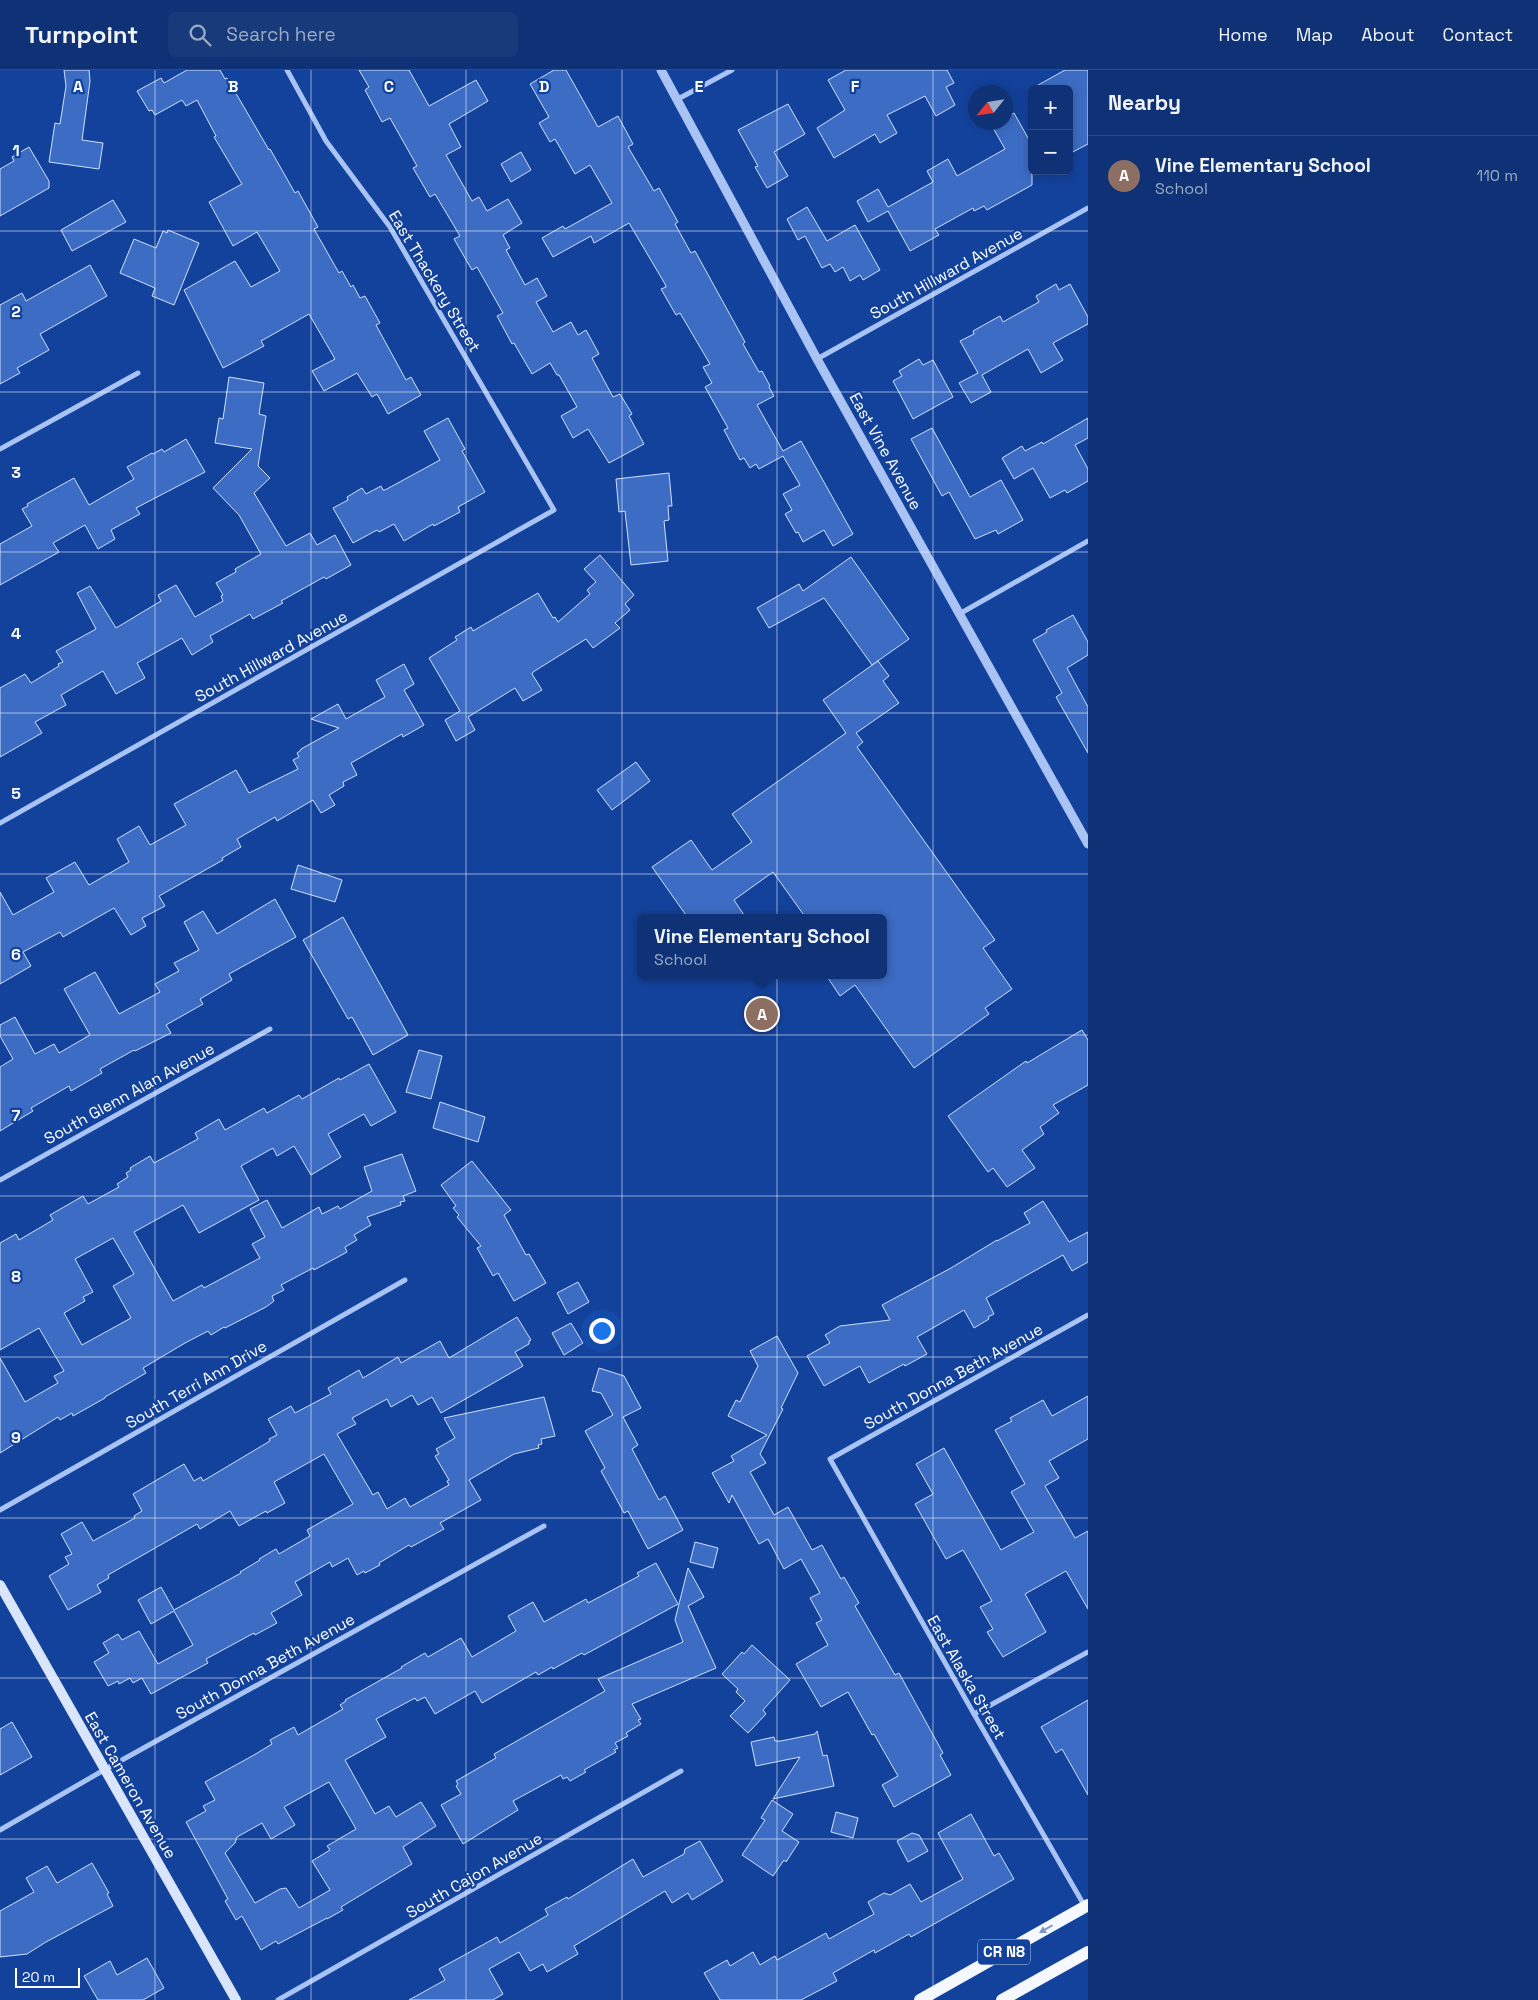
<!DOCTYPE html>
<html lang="en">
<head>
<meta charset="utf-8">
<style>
	:root { --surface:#0e3275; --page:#173a7a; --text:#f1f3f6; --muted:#9baac5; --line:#2e4d87; --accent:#d6ab8b }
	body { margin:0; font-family:"Space Grotesk",sans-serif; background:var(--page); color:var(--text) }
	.controls { position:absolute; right:15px; top:15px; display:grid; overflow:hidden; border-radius:8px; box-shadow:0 2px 12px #0003 }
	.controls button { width:45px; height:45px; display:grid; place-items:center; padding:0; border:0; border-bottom:1px solid var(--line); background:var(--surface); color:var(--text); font:25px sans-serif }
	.compass { position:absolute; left:968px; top:15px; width:45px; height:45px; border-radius:50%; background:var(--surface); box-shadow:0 2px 12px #0003; rotate:240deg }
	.scale { position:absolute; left:15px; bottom:12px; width:65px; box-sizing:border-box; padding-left:5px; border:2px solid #fff; border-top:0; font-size:14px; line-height:18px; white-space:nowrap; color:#fff; -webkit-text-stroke:4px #13429c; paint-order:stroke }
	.you { position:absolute; left:601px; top:1260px; width:18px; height:18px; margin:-12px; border:4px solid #fff; border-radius:50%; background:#1a73e8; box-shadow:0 0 0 8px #1a73e833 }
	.badge { display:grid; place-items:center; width:32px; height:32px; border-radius:50%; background:var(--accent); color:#fff; font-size:16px; font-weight:700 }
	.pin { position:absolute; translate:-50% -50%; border:2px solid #fff; box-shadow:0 1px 5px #0006 }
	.popup { position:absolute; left:637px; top:844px; width:250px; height:65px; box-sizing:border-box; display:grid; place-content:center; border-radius:8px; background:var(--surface); filter:drop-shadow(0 1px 4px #0005); font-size:16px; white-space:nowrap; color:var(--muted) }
	.popup b { font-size:19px; color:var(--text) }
	.popup::after { content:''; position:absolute; left:50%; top:100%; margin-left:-10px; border:10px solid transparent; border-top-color:var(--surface) }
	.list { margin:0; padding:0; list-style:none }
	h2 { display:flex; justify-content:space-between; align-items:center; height:65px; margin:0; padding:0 20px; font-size:21px }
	h2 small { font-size:16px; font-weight:400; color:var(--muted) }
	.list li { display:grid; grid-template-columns:32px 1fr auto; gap:15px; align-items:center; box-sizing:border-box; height:80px; padding:0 20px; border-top:1px solid var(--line) }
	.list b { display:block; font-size:19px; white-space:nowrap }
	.list p { margin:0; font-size:16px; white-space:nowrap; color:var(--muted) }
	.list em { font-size:16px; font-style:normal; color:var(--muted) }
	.icon { flex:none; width:28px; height:28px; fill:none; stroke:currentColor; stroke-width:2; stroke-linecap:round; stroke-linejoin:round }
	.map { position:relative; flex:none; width:1088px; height:1930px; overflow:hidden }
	header { display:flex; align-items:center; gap:30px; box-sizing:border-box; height:70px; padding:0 25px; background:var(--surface); border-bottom:1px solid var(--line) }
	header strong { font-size:24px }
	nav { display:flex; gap:28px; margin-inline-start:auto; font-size:18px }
	.search { width:350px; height:45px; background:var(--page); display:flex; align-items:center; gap:12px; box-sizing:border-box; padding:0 18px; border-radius:8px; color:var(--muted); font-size:19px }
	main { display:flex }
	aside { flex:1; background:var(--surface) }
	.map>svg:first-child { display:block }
	.building { fill:#3c6cc3; stroke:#d0e1fd; fill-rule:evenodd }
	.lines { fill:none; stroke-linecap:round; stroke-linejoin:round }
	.minor { stroke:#a8c3f4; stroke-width:5 }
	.tertiary { stroke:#a8c3f4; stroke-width:9 }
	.secondary { stroke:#d8e5fd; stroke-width:10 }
	.primary { stroke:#f5f8ff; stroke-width:12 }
	.oneway { fill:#7994c9 }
	.grid { fill:none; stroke:#fff; stroke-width:1; stroke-opacity:0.55 }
	.labels { text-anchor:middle; stroke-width:4.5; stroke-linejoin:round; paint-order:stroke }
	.shield { fill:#13429c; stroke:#b8c6e1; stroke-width:1 }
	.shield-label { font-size:15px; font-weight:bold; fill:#fff }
	.street-label { font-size:16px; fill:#fff; stroke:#13429c }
	.grid-label { font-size:16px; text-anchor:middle; font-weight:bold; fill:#fff; stroke:#13429c; stroke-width:4.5; stroke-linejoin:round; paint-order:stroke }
</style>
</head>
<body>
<header>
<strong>Turnpoint</strong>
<div class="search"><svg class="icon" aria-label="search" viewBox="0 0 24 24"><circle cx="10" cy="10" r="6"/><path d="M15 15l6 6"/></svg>Search here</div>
<nav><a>Home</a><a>Map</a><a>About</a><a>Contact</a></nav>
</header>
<main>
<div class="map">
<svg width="1088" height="1930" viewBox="0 0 1088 1930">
	<rect width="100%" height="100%" fill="#13429c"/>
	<g class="building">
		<path d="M64,0H89L90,11L82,70L103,73L99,99L49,92L55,53L60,54L66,16Z"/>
		<path d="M187,0H220L225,9L227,8L269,80L270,79L295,123L298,121L318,157L314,159L339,203L342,201L351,217L353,215L360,228L365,226L380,253L376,255L406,310L411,307L421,325L388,344L377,324L372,327L357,303L324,321L312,301L335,289L309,244L261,271L264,276L223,298L184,220L235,191L251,217L280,201L257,162L233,176L209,132L242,114L214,67L216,66L197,30L186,36L182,30L155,45L152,40L149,41L137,21L161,8L164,13Z"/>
		<path d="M359,0H409L429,36L476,10L488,31L449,54L461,77L446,85L472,131L479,127L487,141L508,129L522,153L503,165L510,178L506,180L525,215L537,208L547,226L536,232L553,262L571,252L578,265L586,260L599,284L592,288L613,327L620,324L632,344L629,346L644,374L609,393L588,359L573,368L561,346L577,337L559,305H557L550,293L532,304L514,273L512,274L497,246L503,243L477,197L472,200L454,169L460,166L435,124L430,127L413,98L417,96L390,48L382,52L365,20L369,17Z"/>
		<path d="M554,0H566L598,57L618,46L633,74L628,77L654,121L659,118L678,152L675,154L691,183L695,181L745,272L743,274L759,302L762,301L770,316L769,317L774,326L757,335L783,381L801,371L853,464L833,476L824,460L803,472L798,462L796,463L785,444L792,440L783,424L800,415L783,386L759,399L756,394L750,398L744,388L740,390L724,360L728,358L705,317L712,313L703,297L710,294L680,243L676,245L661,219L666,217L665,214L629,153L594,173L591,166L553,187L542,168L563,156L565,159L612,133L590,95L575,104L555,69L550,72L539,53L549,47L530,14Z"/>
		<path d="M846,0H947L954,13L946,17L955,35L936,46L925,26L887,45L897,63L880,73L875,64L834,88L817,58L845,40L828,10Z"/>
		<path d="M1065,0H1088V74L1069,84V19H1031Z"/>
		<path d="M788,34L805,64L774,82L788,106L767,118L755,97L758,96L738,60Z"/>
		<path d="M1014,43L1032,75V115L987,140L984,136L974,141L973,138L935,159L939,165L910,181L888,141L868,152L857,131L878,119L888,137L933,112L927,101L948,89L957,106L1005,79L992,56L998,52H1006V48Z"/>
		<path d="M29,77L49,111V118L0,146V99L14,91L12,87Z"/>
		<path d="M521,82L531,100L511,112L501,94Z"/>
		<path d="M113,130L126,152L72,181L61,160Z"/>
		<path d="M807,137L827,171L855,155L880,200L863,210L860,205L850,211L843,197L835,202L830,194L822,198L805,166L798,170L787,149Z"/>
		<path d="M168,160L199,173L174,235L152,226L155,218L120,203L134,169L156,178L163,161L167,163Z"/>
		<path d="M90,195L107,226L40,264L49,280L17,298L20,303L0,314V235L22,223L26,231Z"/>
		<path d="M1056,214L1059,220L1070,214L1088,247V254L1053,273L1063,290L1041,303L1028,279L982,305L991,322L971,333L959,313L978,303L960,271L974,264L973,261L1000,246L1003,252L1039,232L1036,226Z"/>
		<path d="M919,289L923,295L933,290L953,327L913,349L893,311L902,306L899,301Z"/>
		<path d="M229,307L264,313L259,344L266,346L258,396L270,408L254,423L286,476L310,463L317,475L335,465L351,495L326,509L324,507L281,531L283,533L253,549L250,544L210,566L213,572L192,585L182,568L137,593L145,608L116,624L103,601L61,625L66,635L35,652L42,663L0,687V618L25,604L31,613L59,596L58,594L63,592L56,581L96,559L77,523L90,516L116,558L161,531L158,525L176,515L195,547L223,531L221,526L223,525L216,513L236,502L235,499L261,484L239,445L213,418L252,379L215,373L219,348L223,349Z"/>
		<path d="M448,348L465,379L462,381L485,422L458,437L460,442L434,456L433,454L404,471L394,454L379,462L377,460L353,473L333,438L348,430L347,427L362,418L366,424L381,416L383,420H385L440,390L424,361Z"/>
		<path d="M1088,348V368L1075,375L1088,399V411L1067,423L1065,420L1050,428L1033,398L1014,409L1002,388L1022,376L1025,381L1042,372L1043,374Z"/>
		<path d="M932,358L970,427L1001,410L1023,450L998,464L996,460L975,469L949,422L942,426L911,369Z"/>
		<path d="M186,369L205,402L136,438L140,444L111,460L115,469L98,479L85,455L53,473L59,482L0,515V474L32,456L22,439L28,436L27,434L74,408L89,435L134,409L127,397L152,383L153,384L162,379L164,382Z"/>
		<path d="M669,403L672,436H668L669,450L664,451L668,491L631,495L625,441L619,442L616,409Z"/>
		<path d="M600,485L634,525L625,534L630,540L615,553L620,558L593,578L586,569L533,602L532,604L542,620L523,631L515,618L468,647L475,660L456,671L445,650L460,641L429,588L457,570L455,567L471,557L473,561L538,523L553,548L555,547L558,552L590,524L587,520L596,512L584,499Z"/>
		<path d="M851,487L909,569L872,595L824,528L769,558L757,538L799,514L803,521Z"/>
		<path d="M1073,545L1088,572V585L1067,598L1088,637V683L1056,627L1062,623L1033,570L1047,562L1046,560Z"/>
		<path d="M878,591L889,606L883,611L899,633L856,663L863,672L857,677L995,870L983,878L1012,919L985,938L989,944L914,998L855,915L840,926L826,905H883V848H806L773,802L734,830L746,848H688L652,797L691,770L712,800L752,772L732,744L846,663L823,630Z"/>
		<path d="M404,594L414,614L404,620L424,655L403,667L402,664L351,693L357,705L343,712L344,716L329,725L335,735L321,743L313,730L277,751L275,747L237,769L241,777L222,788L223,790L159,826L165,836L142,848L146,856L131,865L114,838L63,867L60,862L23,882L31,896L0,914V822L13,845L54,822L46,808L75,792L89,815L129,792L117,769L139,756L150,775L186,755L174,734L196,722L236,700L249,723L298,699L293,690L299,687L297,683L301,680V679L339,658L311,649L338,634L346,649L385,627L376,610Z"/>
		<path d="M636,692L650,711L612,740L597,720Z"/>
		<path d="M298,795L342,810L335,832L291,819Z"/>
		<path d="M275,829L296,867L229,904L232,910L200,929L203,934L166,955L171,963L135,981L134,980L100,999L102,1003L71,1021L69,1016L31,1038L33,1041L0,1061V997L13,989L0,966V955L15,947L35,984L54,974L59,983L90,965L64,919L95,902L119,944L160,922L155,914L179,901L174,893L199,880L184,852L203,841L217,864Z"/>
		<path d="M343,847L408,965L373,985L352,947L348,949L303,870Z"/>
		<path d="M1082,960L1088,970V1015L1053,1035L1059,1043L1040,1057L1044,1064L1022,1080L1035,1098L1007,1117L993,1098L988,1102L948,1046L1026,991L1027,993Z"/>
		<path d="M419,980L442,986L431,1029L406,1022Z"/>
		<path d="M369,994L396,1042L371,1056L364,1044L328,1064L341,1087L311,1105L294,1076L277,1086L273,1078L241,1096L259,1130L199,1163L183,1135L134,1162L173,1231L202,1215L204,1218L260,1188L252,1174L265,1167L250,1139L267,1130L282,1158L319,1137L322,1144L338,1136L340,1139L372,1121L364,1097L402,1084L416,1121L403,1126L405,1131L400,1132L401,1135L367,1147L371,1155L354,1165L357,1170L345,1177L347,1182L314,1200L313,1198L281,1215L284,1220L272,1226L274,1231L266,1237L225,1258L224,1257L211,1265L208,1261L185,1273L143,1298L146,1303L105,1327V1328L73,1346L72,1343L60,1350L58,1347L0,1383V1288L25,1332L58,1313L54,1306L64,1301L39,1258L0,1280V1173L16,1164L19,1170L53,1150L50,1145L83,1126L88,1134L119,1117L117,1114L128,1107L126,1103L131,1100L130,1098L150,1086L154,1093L198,1069L195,1063L219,1049L225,1060L264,1038L267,1043L299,1025L302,1029L339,1008L340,1010ZM113,1168L134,1204L113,1216L131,1248L82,1275L64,1243L85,1231L83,1227L93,1222L75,1189Z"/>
		<path d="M440,1032L485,1047L478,1072L433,1058Z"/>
		<path d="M472,1091L511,1140L504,1145L526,1185L529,1184L546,1213L514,1231L498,1203L493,1206L477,1178L481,1176L457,1147L459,1145L453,1138L456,1136L441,1115Z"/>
		<path d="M1043,1131L1069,1172L1088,1162V1192L1072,1201L1063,1185L986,1228L994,1244L988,1247L989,1249L974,1258L964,1240L917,1267L927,1284L905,1296L904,1294L869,1313L860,1296L824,1316L807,1286L830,1273L825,1265L840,1256L890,1250L882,1235L951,1198L997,1170V1171L1030,1153L1024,1143Z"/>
		<path d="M578,1212L589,1232L568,1244L557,1223Z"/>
		<path d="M517,1247L531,1270L529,1271V1274L515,1282L523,1296L441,1343L432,1327L418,1335L412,1325L391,1337L387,1329L352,1348L356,1354L337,1364L373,1425L378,1422L387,1439L405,1428L410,1437L449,1415L447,1411L449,1410L435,1386L439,1384L436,1379L455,1368L444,1348L544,1327L555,1366L541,1369L542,1374L538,1375L539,1378L514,1384L469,1410L481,1430L440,1453L444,1459L411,1477L409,1475L379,1493L380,1495L365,1503L364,1501L357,1505L348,1488L332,1497L330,1492L295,1512L302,1525L271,1543L277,1553L255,1565L254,1563L206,1589L208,1593L151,1624L142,1608L133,1613L130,1608L119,1614L118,1611L108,1616L94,1592L109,1583L103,1573L118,1564L122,1570L139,1561L158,1594L193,1575L174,1541L151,1554L138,1530L161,1517L174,1540L241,1503L240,1502L260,1490L259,1489L276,1479L279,1484L310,1466L307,1460L353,1434L324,1384L274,1412L285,1433L267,1443L266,1441L239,1456L230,1441L200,1459L197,1454L108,1505L109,1508L97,1515L101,1522L68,1540L49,1506L69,1494L65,1487L72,1484L61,1464L82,1452L93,1471L135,1448L134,1446L142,1441L133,1424L184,1394L194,1411L201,1407L203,1411L270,1371L269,1369L277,1365L268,1349L291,1336L295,1343L331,1324L328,1318L359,1300L363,1308L398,1287L401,1293L440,1271L449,1288Z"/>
		<path d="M571,1253L583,1273L564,1285L552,1263Z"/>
		<path d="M777,1266L798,1303L781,1338L783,1339L760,1384L766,1393L750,1402L774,1445L788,1437L812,1480L822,1475L841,1509L844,1507L859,1533L855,1536L895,1605L899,1603L943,1683L940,1685L951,1705L894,1737L882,1715L898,1706L874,1664L872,1665L848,1622L821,1637L796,1594L828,1575L816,1553L822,1550L810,1528L820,1523L801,1489L784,1499L768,1469L759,1474L732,1425L729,1433L712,1403L734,1391L731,1386L767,1365L728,1346L736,1330L740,1332L758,1296L750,1281Z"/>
		<path d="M599,1298L624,1306L641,1338L623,1347L638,1375L632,1379L659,1430L665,1426L683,1460L648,1479L628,1441L624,1443L611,1419L601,1401L605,1398L585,1361L613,1345L601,1323L592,1321Z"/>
		<path d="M1088,1326V1369L1049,1391L1059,1408L1045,1416L1075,1468L1088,1461V1539L1066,1501L1025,1524L1046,1562L1003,1587L987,1562L993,1559L980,1537L992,1531L963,1480L946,1489L915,1434L933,1424L916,1394L944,1378L1001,1480L1034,1462L1011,1422L1025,1414L995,1360L1012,1351L1010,1348L1043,1330L1052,1346Z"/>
		<path d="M695,1472L718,1478L713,1498L690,1492Z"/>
		<path d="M656,1493L678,1534L584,1585L582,1583L553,1599L552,1597L538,1605L536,1602L482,1633L475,1621L435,1644L425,1627L417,1631L415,1628L376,1649L386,1667L345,1690L375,1744L389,1736L396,1747L421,1732L436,1756L403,1777L412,1794L341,1837L343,1840L327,1849V1848L278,1874L276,1871L261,1880L242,1846L236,1850L225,1831L228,1829L186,1752L206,1741L203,1736L215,1730L205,1712L254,1685L272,1674L270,1670L294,1657L298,1665L343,1639L340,1635L346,1631L345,1630L402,1598L401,1597L425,1583L428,1587L461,1568L472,1587L516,1561L508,1546L533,1532L544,1552L586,1529L588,1533L639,1506L637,1503ZM329,1712L356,1759L327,1776L330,1780L312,1791L330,1820L299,1838L286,1818L280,1819L255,1833L225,1783L235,1773L237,1767L262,1753L271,1769L295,1755L284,1737Z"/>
		<path d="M688,1498L704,1527L688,1536L716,1598L632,1634L641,1649L638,1650L641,1654L626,1663L628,1666L615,1673L618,1678L614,1680L616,1682L584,1700L586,1702L570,1711L567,1707L563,1709L561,1705L513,1731L518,1740L463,1774L441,1735L461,1724L456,1716L458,1714L456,1711L496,1688L494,1684L605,1621L598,1609L683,1572L675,1550Z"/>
		<path d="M752,1575L790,1610L763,1640L766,1644L748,1663L730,1646L745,1631L736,1622L738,1619L722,1604L742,1582L744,1584Z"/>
		<path d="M1088,1630V1725L1062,1679L1056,1683L1041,1657Z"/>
		<path d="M12,1652L32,1687L0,1705V1659Z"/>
		<path d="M817,1661L823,1686L827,1685L834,1716L773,1729L800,1687L756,1696L751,1672L774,1667L775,1671H781L815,1664Z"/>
		<path d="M772,1730L793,1744L782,1761L799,1772L786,1792L784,1790L773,1806L742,1785L765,1750L761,1748Z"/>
		<path d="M836,1742L858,1748L853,1768L831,1762Z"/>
		<path d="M971,1744L994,1786L999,1783L1014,1809L911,1867L909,1864L875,1883L874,1880L833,1903L837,1911L801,1930H720L704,1903L727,1890L730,1896L753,1882L760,1895L775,1886L777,1890L826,1863L829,1869L874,1844L868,1832L884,1823L890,1825L910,1814L921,1832L963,1809L938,1763Z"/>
		<path d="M912,1763L919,1765L928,1781L908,1792L897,1771Z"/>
		<path d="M700,1771L723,1811L692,1830L688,1823L672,1833L665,1821L574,1876L578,1884L547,1902L543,1894L530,1901L519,1882L489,1899L503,1924L493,1930H409L445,1910L439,1899L497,1867L500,1873L548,1845L545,1839L567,1827L568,1829L633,1789L643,1807L684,1784L685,1779Z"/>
		<path d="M92,1793L109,1823L107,1824L113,1836L46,1872L27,1884L0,1887V1841L34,1822L26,1808L47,1796L57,1813Z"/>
		<path d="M147,1888L164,1918L143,1930H98L84,1906L110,1891L117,1905Z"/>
	</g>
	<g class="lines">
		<g class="minor">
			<path d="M678,29L732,0"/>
			<path d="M817,289L1088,138"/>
			<path d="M0,379L138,303"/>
			<path d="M961,543L1088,471"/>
			<path d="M0,753L554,440L390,157L326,71L287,0"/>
			<path d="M0,1110L270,959"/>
			<path d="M0,1440L405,1210"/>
			<path d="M974,1644L1088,1582"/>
			<path d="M0,1760L104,1700L544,1456"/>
			<path d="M1084,1835L974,1644L830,1389L1088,1245"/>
			<path d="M278,1930L681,1701"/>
		</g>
		<path class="tertiary" d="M661,0L817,289L1088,774"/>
		<path class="secondary" d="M0,1515L236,1930"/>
		<g class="primary">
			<path d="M920,1930L1088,1835"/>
			<path d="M1002,1930L1088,1882"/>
		</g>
	</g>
	<defs><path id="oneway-solid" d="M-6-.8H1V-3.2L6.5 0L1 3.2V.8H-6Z" transform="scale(1.25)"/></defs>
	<use class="oneway" href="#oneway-solid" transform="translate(1046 1859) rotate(150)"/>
	<path class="grid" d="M155,0V1930M311,0V1930M466,0V1930M622,0V1930M777,0V1930M933,0V1930M0,161H1088M0,322H1088M0,482H1088M0,643H1088M0,804H1088M0,965H1088M0,1126H1088M0,1287H1088M0,1448H1088M0,1608H1088M0,1769H1088"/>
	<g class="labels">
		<rect class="shield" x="978" y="1869.5" width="52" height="25" rx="4"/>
		<g class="shield-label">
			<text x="1004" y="1887">CR N8</text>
		</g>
		<g class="street-label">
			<text transform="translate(946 203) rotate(-29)" y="6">South Hillward Avenue</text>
			<text transform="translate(435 211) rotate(59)" y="6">East Thackery Street</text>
			<text transform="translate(886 381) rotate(61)" y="6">East Vine Avenue</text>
			<text transform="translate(271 586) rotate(-29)" y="6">South Hillward Avenue</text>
			<text transform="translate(129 1023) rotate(-29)" y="6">South Glenn Alan Avenue</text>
			<text transform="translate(953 1306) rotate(-29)" y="6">South Donna Beth Avenue</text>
			<text transform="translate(196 1314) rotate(-30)" y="6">South Terri Ann Drive</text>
			<text transform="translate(265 1596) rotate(-29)" y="6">South Donna Beth Avenue</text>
			<text transform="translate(967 1607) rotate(60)" y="6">East Alaska Street</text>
			<text transform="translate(131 1715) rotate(60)" y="6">East Cameron Avenue</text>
			<text transform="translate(474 1805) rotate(-30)" y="6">South Cajon Avenue</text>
		</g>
	</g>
	<g class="grid-label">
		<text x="78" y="22">A</text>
		<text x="233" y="22">B</text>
		<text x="389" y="22">C</text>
		<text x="544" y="22">D</text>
		<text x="699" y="22">E</text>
		<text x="855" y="22">F</text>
		<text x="16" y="86">1</text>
		<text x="16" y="247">2</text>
		<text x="16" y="408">3</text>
		<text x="16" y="569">4</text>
		<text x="16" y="729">5</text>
		<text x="16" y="890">6</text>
		<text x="16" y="1051">7</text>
		<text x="16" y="1212">8</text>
		<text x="16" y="1373">9</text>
	</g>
</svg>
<div class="controls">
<button>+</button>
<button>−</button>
</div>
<svg class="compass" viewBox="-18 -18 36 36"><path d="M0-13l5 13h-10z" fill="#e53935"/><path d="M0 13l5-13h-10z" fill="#9baac5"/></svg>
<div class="scale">20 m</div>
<div class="you"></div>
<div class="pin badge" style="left:762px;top:944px;background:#8d6e63">A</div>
<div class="popup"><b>Vine Elementary School</b>School</div>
</div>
<aside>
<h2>Nearby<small></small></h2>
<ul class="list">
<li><span class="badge" style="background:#8d6e63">A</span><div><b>Vine Elementary School</b><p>School</p></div><em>110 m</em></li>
</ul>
</aside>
</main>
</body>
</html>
